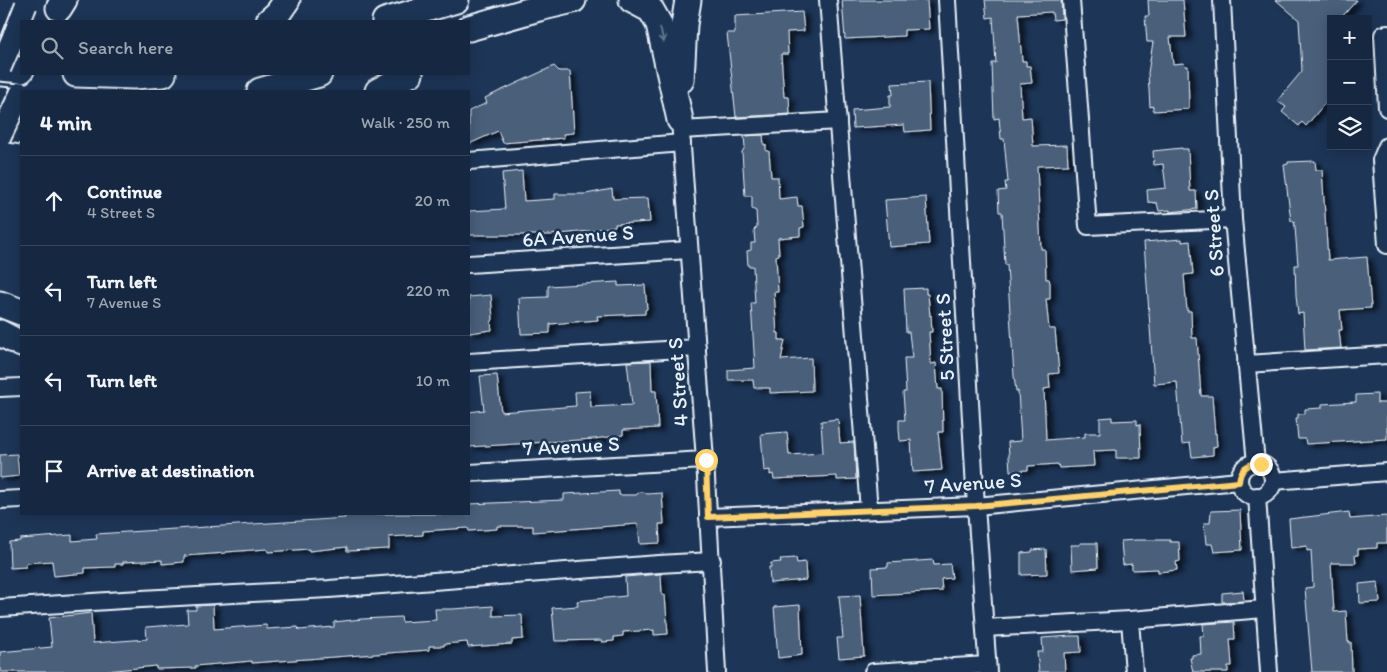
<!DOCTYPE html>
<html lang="en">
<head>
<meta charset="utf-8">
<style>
	:root { --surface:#162841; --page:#23344c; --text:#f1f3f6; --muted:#9ea6b1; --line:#35445a }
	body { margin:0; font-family:Itim,sans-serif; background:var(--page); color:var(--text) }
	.controls { position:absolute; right:15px; top:15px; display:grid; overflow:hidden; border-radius:0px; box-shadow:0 2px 12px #0003 }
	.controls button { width:45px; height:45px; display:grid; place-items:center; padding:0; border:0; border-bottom:1px solid var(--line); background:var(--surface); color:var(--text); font:25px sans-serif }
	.stop { position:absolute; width:15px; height:15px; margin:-11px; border:4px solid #ffd166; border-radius:50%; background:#fff }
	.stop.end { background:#ffd166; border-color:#fff; box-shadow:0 1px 5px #0008 }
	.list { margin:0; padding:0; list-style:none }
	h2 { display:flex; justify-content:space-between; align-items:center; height:65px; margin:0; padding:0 20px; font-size:21px }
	h2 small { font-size:16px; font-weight:400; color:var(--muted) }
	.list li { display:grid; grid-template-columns:32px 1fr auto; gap:15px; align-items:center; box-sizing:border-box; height:90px; padding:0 20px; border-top:1px solid var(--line) }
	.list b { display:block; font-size:19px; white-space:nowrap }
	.list p { margin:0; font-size:16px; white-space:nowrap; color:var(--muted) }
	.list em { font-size:16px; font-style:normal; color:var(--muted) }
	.icon { flex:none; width:28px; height:28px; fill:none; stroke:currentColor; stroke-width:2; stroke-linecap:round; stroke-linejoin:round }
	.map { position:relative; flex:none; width:1387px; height:672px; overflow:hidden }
	.search { position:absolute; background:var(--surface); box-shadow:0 2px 12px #0003; left:20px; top:20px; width:450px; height:55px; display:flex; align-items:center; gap:12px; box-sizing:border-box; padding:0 18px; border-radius:0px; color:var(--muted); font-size:19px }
	.panel { position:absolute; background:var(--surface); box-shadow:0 2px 12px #0003; left:20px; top:90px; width:450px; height:425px; border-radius:0px }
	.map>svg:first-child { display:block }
	.building { fill:#495e7a; stroke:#e8f1f8; filter:url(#shadow) }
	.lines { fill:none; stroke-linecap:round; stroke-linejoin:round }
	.minor-casing { stroke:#e8f1f8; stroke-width:20 }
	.highway-casing { stroke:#e8f1f8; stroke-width:29 }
	.minor { stroke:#1d3557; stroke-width:16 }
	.highway { stroke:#1d3557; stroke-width:25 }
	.major-bridge-casing { stroke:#e8f1f8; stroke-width:25; stroke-linecap:butt }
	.major-bridge { stroke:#1d3557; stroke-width:21 }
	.oneway { stroke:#64778f }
	.route { stroke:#ffd166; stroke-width:6 }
	.labels { text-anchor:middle; stroke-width:5; stroke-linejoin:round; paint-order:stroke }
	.street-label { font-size:21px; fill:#e8f1f8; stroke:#1d3557 }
</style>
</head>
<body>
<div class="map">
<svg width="1387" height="672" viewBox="0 0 1387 672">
	<defs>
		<filter id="shadow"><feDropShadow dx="5.5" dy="3" stdDeviation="2.5" flood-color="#0009"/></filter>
	</defs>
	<rect width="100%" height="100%" fill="#1d3557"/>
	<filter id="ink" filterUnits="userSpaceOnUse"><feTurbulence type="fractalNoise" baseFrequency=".02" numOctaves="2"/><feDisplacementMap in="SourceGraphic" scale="10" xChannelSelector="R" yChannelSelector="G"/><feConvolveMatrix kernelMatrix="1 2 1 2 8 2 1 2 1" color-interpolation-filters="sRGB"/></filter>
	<g filter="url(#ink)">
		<g class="building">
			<path d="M842,0H927L929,29L904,30V36L845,39Z"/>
			<path d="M985,0H1061L1062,19L1053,20L1052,12L1018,14L1022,61H1026V66H1030L1032,83L1020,84L1022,118L1031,117L1033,146L1067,145L1068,165L1037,166L1041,249H1045L1046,279H1049L1050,283V299H1046L1049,329H1055L1059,373L1049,374L1050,388L1044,389L1046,440L1085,437V433H1100V418L1112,417V421L1137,420V425L1140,424L1141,458H1116V450L1093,451L1094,466L1059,468L1058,464L1028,466V470L1010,471L1008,442L1021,441L1018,391H1016L1014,376L1007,265H1005L1002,212H999L998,191L1006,190L1005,182H1008L1004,139H1001L999,118L994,119L992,63H996L993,17L987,18Z"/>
			<path d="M1148,0H1183L1186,37H1170L1173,64L1184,63L1185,66H1188L1189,109L1153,111V106L1150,107L1148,73L1153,42H1147L1145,16H1149Z"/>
			<path d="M1276,0H1357L1340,19H1331V96L1306,126L1302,122L1299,126L1282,112L1286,107L1277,101L1302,71L1299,20Z"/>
			<path d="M802,12L804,31L787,32L788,54H781L784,97H789L790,114L736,117L727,33H735V16Z"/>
			<path d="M554,66L559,71H570L574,133L563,134L564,138L503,143L498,131L469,144V111L487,103L485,98Z"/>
			<path d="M928,82L930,130L905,132L904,125L853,128L852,110L890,107V95H893L892,84Z"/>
			<path d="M763,135L764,145H766V151H769L771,177H778L779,199L797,197L798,206H802L804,227L800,228V236L778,238L779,255L776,256L778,292H774L777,333H779V340H785L781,360L811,358L812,391L770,393V388H754L753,380H728V370L755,368L751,303H755L753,266H748L747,251L751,250V243H755L754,230L757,227L756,211L752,209V196H745L742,152L745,147L744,136Z"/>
			<path d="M1182,148V149H1188L1190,191H1196L1197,209L1170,212V210L1159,211L1157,203L1148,202L1147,190L1166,188L1163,164L1154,165L1153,151Z"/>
			<path d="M1315,161L1316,170H1322L1328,260L1367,257L1371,308L1340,310L1342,330H1339L1341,348L1305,350L1303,313L1298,314L1296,295L1295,265H1298L1295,227L1294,221H1291L1284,165L1288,164V162Z"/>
			<path d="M522,171L524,201L555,199V194H586L612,189L613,199L648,198L650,222L615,224V226L598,229L599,230L550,235H469V211L505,209L502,173Z"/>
			<path d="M926,197L929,244L889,247L885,200Z"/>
			<path d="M1182,239V242L1190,241L1193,274L1184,275L1187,311H1191L1192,338H1197L1201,396H1212L1215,434L1216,433L1217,446L1213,447V455L1192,457L1190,443L1182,444L1177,382L1154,384L1144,242Z"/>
			<path d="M618,282V286L645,285L647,309L645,310V314L597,316L598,320L550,324V333L521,334L519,298L548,297V286Z"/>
			<path d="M926,288V294H928L930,316L931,315L932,332H929L931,364L936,363L938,389H942L943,432H938L942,470L913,472L911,440L900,441L899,428V420H905L903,392H906L904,358H912L909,332H906L904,289Z"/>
			<path d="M491,295L493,319L491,323L492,330L469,333V297Z"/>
			<path d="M651,361L652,391H656L658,428L623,430V435L594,439L469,447V412L484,410L480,376L497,375L501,412L576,406L575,392L590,391L591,407L632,405L627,362Z"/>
			<path d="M1377,394V403H1387V439L1306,444L1305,439H1298L1296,418H1298V414H1305V409L1322,408V404L1356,402V395Z"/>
			<path d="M838,419L840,443L854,442L856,479L837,480V476L774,479L773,474L770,475V470L764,471L761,434L787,432L789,455L823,453L821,421Z"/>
			<path d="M17,454L19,476L0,478V455Z"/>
			<path d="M619,491V495H636L640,492H644L647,494L662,493L664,524H659L660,543L640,544L638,524L533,532V526H497V529L469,531L468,528L423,531V535L389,537V549L347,551V547L309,551V549L268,552L267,549L226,552V553L184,556V562L162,564V560L123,562V564H115V567L85,568V573L54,576L52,561L26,563V567L10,568L9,542L20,541V539L72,535V541L97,539L96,534L317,520L345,518V514H469V504L564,500V494Z"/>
			<path d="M1240,510L1242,550L1214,552L1212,544H1206L1204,523H1210L1211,511Z"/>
			<path d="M1349,512L1350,519L1387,516V543H1377V548L1358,549V555H1355L1356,563H1331L1334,612L1346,611L1348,642H1351L1352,672H1312L1305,588L1313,587L1311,550L1307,551V546L1291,548L1289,519Z"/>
			<path d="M1136,540H1170V542H1179L1180,561L1176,562L1177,570L1158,572V569L1132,570V564L1123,565L1121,541Z"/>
			<path d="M1080,543H1097L1098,568L1072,570L1071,545H1080Z"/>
			<path d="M1046,549L1047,574L1021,575V553L1032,552V550Z"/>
			<path d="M796,558L797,563L805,562L806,580L770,583L769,567H771V563L781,562L780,559Z"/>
			<path d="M933,560L934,565L950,564L952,578L941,579L942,591L873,595L872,568L888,567V563Z"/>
			<path d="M661,574L662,595H665L668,634L654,635V630L623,632V636L614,637V641L602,642V640L555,641L552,608L578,606L577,601L626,596L625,577Z"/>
			<path d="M1378,582L1380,602L1360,603L1359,584Z"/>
			<path d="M1243,591L1244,601L1222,602V593Z"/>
			<path d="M860,595L864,656L839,658L837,638H843L839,596Z"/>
			<path d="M213,605L214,629L266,625L267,629L298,627L299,630L334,627V622L362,619L401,617L402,622L436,620L435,609H453L493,606V616L522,615L523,639L512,640V644L468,647L467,642L444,644V646H429V650L252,663V661L195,666L196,668L156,669V666L97,672H0V652L52,647L49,618L91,613L93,643L147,639L146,627L188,624L187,610H196V606Z"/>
			<path d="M800,605L802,655L778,658L774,607Z"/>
			<path d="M1234,622L1235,639H1230L1232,666H1228V672H1193L1190,658H1192V655L1201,654L1200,636H1204L1203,624Z"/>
			<path d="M1070,636H1080L1081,652L1064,653L1065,672H1039L1037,652H1043L1042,638Z"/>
		</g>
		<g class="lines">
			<g class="minor-casing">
				<g id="minor">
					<path d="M828,0L869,510"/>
					<path d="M947,0L976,506L988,672"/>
					<path d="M1071,0L1088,226L1233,219"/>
					<path d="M1222,0L1233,219L1256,463"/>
					<path d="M1387,34L1383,35L1387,108"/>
					<path d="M680,120L705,460L717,672"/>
					<path d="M681,130L838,121"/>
					<path d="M1387,146L1381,160L1387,245"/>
					<path d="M469,161L682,143"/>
					<path d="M469,264L689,250"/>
					<path d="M469,362L697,348"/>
					<path d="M1246,364L1387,355"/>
					<path d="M0,388L21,387"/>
					<circle cx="1256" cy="480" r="17"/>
					<path d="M469,473L705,460"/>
					<path d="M1273,481L1387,472"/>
					<path d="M1257,496L1269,672"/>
					<path d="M0,500L21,499"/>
					<path d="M708,517L976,506L1239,481"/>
					<path d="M0,608L123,600L329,589L659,564L712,561"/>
					<path d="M1130,620L1134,672"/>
					<path d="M985,628L1130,620L1264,609"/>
					<path d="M873,672L987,665"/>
				</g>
			</g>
			<g class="highway-casing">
				<g id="highway">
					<path d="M632,0L651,10L659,24L680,120"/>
					<path d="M59,8L64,0"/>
					<path d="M269,21L278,13L287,0"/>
					<path d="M385,21L456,0"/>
					<path d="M469,28L539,8L573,0"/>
					<path d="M0,68L21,70"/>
					<path d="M76,74L134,76L163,74"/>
					<path d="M681,80L684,25L688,0"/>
					<path d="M260,91L319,74"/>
					<path d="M378,91L410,74"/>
					<path d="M0,100L21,102"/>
					<path d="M0,128L21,131"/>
					<path d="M0,304L21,312"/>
					<path d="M0,333L21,344"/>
				</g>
			</g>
			<use href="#minor" class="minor"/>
			<use href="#highway" class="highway"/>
			<g class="major-bridge-casing">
				<g id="major-bridge">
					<path d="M0,68L13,38L26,5"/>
					<path d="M0,137L21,93"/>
				</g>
			</g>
			<use href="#major-bridge" class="major-bridge"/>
		</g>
		<defs><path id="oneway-shaft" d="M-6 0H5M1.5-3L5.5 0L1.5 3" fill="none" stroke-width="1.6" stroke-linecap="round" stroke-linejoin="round" transform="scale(1.25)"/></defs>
		<use class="oneway" href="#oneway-shaft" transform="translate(662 35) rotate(75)"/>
	</g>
	<g class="lines" filter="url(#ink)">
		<path class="route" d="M706,460L708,517L976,506L1239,482C1240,469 1248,462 1261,464"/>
	</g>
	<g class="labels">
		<g class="street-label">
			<text transform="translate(1214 233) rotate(-94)" y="7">6 Street S</text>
			<text transform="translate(578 236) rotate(-4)" y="7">6A Avenue S</text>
			<text transform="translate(945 337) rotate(-93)" y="7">5 Street S</text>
			<text transform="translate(678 382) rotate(-94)" y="7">4 Street S</text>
			<text transform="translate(571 446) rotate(-3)" y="7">7 Avenue S</text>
			<text transform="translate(973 483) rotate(-4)" y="7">7 Avenue S</text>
		</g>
	</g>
</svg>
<div class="controls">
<button>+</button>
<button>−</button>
<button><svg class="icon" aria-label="layers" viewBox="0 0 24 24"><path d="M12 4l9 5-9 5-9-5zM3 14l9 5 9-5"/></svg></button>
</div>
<div class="stop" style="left:706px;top:460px"></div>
<div class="stop end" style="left:1261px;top:464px"></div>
<div class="search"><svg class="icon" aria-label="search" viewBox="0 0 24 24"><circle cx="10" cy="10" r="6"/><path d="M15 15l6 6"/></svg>Search here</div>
<section class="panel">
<h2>4 min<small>Walk · 250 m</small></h2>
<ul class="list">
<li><svg class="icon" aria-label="ahead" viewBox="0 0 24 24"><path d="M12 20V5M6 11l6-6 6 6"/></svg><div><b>Continue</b><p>4 Street S</p></div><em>20 m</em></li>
<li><svg class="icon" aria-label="left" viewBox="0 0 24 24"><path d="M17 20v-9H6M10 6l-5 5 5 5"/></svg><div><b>Turn left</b><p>7 Avenue S</p></div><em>220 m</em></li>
<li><svg class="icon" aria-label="left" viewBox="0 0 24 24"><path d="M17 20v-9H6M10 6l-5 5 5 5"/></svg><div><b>Turn left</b></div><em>10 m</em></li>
<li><svg class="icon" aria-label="arrive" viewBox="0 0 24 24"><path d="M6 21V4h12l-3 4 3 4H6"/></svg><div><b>Arrive at destination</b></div></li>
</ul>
</section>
</div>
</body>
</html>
